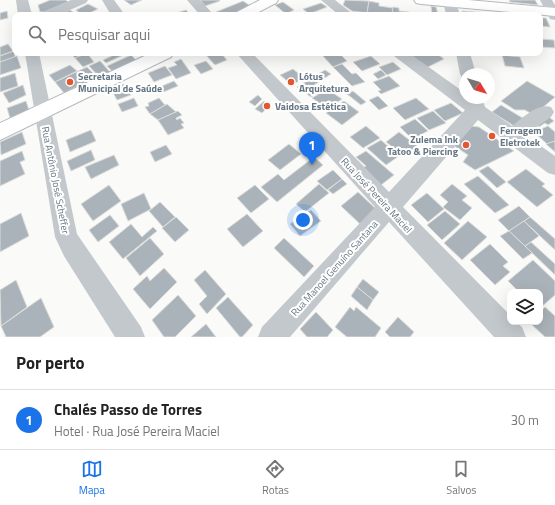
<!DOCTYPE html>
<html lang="pt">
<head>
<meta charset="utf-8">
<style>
	:root { --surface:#fff; --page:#f6f6f6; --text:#222; --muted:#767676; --line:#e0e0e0; --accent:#1a73e8 }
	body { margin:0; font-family:"Titillium Web",sans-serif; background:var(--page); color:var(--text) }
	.controls { position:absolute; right:12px; bottom:12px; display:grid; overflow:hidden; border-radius:8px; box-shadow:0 4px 16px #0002 }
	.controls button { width:36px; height:36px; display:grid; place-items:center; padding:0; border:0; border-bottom:1px solid var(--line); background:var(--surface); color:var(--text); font:20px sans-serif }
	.compass { position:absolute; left:459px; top:68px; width:36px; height:36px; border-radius:50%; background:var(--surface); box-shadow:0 4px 16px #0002; rotate:128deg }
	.you { position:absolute; left:303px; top:220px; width:14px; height:14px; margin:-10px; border:3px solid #fff; border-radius:50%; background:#1a73e8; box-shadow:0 0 0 6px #1a73e833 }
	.badge { display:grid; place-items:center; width:26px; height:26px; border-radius:50%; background:var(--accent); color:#fff; font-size:13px; font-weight:700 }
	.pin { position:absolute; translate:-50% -33px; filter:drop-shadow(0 1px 2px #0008) }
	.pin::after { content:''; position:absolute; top:21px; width:14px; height:12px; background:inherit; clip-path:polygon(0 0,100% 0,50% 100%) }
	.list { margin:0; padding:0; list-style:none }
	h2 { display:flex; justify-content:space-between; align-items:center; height:52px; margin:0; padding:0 16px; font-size:17px }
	h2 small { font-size:13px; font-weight:400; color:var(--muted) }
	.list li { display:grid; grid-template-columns:26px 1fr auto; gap:12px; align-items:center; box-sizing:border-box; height:60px; padding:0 16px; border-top:1px solid var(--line) }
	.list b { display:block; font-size:15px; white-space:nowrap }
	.list p { margin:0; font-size:13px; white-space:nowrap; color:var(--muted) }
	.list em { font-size:13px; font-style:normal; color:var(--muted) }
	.icon { flex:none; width:22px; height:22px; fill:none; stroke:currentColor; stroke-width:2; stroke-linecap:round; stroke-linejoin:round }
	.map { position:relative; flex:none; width:555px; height:337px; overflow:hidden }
	.search { position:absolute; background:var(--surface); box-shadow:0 4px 16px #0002; left:12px; right:12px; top:12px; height:44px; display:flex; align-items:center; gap:10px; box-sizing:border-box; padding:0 14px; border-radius:8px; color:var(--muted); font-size:15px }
	.sheet { height:112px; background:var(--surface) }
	nav { display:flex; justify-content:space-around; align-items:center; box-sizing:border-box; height:56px; border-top:1px solid var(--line); background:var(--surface); font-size:11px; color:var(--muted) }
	nav a { display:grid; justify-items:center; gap:2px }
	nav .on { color:var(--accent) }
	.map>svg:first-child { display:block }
	.building { fill:#aab3b9; stroke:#dcdcda }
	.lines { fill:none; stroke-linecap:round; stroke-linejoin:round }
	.major-casing { stroke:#b5babe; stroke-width:2 }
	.minor { fill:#c3c8cc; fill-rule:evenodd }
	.major { fill:#fff; fill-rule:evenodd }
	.poi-dot { fill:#e4572e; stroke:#fff; stroke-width:1.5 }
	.labels { text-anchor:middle; stroke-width:4; stroke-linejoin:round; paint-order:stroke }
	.poi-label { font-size:10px; font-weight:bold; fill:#657683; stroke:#fff; text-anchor:start }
	.street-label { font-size:10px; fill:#657683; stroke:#fff }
</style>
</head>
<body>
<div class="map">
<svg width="555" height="337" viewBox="0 0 555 337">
	<rect width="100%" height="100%" fill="#fafaf8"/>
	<g class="building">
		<path d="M50,0H66L68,2L44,12H40L38,5Z"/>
		<path d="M124,0H142L131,5Z"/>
		<path d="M200,0H219L220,1L205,6Z"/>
		<path d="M345,0L369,1L367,13L352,11L343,5Z"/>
		<path d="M509,0H535L538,5L510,2Z"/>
		<path d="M243,1L252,7L235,15H220L216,12Z"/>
		<path d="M369,1L379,3V6L393,8L392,15L367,13Z"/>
		<path d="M283,2L294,10L286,14L275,5Z"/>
		<path d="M321,3L327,7L309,14L303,9Z"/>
		<path d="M88,4L98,9L85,15H82L76,10Z"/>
		<path d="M431,6L436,7L438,14H432Z"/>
		<path d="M393,7L399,8V11L409,12V15H392Z"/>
		<path d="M70,10L77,15L60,14Z"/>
		<path d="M186,10L190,14L186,15L173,14Z"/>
		<path d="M7,11L8,18L0,20V13Z"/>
		<path d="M462,11L488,13L489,15H463Z"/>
		<path d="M540,18H546L550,27L540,26Z"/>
		<path d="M540,39L554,40L555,48L540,47Z"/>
		<path d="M8,44L13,51L0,56V47Z"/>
		<path d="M14,51L15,57L0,62V56Z"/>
		<path d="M70,53H87L75,58Z"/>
		<path d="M87,53L94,62L83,67L75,58Z"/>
		<path d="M118,53H128L106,63L103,60Z"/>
		<path d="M204,53H221L227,60L215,65Z"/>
		<path d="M327,53H339L347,61L333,67L322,55Z"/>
		<path d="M407,53H431L433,55L436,53L444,59L426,68Z"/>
		<path d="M131,55L137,61L113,72L107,66Z"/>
		<path d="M502,55L520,57L524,68L505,66Z"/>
		<path d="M17,56L21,68L0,75V62Z"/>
		<path d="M371,56L380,64L362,71L353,62Z"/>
		<path d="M181,59L191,73L176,79L168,68L177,65L174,62Z"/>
		<path d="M100,61L111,73L100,78L89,66Z"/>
		<path d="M206,61L213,69L201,74L194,65Z"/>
		<path d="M393,62L401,69L387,75L379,67Z"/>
		<path d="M342,64L352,74L356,73L365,82L352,86L333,67Z"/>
		<path d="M70,65L77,71L55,82L49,75Z"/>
		<path d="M165,66L172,75L154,82L148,73Z"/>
		<path d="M87,67L93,73L82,78L76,72Z"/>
		<path d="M293,69L304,78L292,85L280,75Z"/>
		<path d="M325,70L331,74L314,85L322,90L311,97L297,87Z"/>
		<path d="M381,70L386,75L378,79L373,74Z"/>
		<path d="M76,72L86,82L64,93L55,82Z"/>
		<path d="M15,73L18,86L0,92V78Z"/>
		<path d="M389,76L400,86L381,94L378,91L381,90L373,82Z"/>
		<path d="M174,81L178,86L161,93L157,88Z"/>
		<path d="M527,81L555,97L534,115L525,110H515L501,101Z"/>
		<path d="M124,84L131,95L117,100L111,89Z"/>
		<path d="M23,85L26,95L9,103L3,93Z"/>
		<path d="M327,89L342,99L328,109L312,98Z"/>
		<path d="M353,91L366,102L361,105L347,94Z"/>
		<path d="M258,95L262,99L255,106L249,102Z"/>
		<path d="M378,96L388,106L379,110L369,100Z"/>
		<path d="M134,98L138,106L122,112L118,104Z"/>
		<path d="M159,98L165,105L150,114L145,107L149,106L148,103Z"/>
		<path d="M416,98L429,109L405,120L393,108Z"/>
		<path d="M26,101L29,110L10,118L7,108Z"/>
		<path d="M264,101L269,106L262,113L255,109Z"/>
		<path d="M344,101L359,112L342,125L326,113Z"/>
		<path d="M451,103L463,113L445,121L434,110Z"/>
		<path d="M167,104L176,112L158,120L150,114Z"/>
		<path d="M501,105L526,120L517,128L492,112Z"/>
		<path d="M178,111L182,115L176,118L177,120L180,118L184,123L181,124L184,128L168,135L158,120Z"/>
		<path d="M433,111L446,123L429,130L417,118Z"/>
		<path d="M545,114L554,121L548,125L545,123L539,127L533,122Z"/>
		<path d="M415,119L428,131L412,139L400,127Z"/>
		<path d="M366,126L380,138L363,148L350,137Z"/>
		<path d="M471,126L479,127L514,151L475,170L463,162L468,155L453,145Z"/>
		<path d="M548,126L555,132V141L547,144L534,132Z"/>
		<path d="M91,130L96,141L70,152L66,140Z"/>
		<path d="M22,132L26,144L1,155L0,142Z"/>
		<path d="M399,132L417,146L404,156L386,142Z"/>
		<path d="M381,140L399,156L386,165L367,148Z"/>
		<path d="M555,141V152L546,144Z"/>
		<path d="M289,144L301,154L280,170L268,160Z"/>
		<path d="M166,145L172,154L155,162L150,152Z"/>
		<path d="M91,150L95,160L71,171L67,161Z"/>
		<path d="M22,151L25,160L20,162L25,174L0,186V161Z"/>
		<path d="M366,151L394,175L381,185L363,168L366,166L356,157Z"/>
		<path d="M114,155L119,165L91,179L85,167Z"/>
		<path d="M314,157L323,165L277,202L261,187L278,174L284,180Z"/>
		<path d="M488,166L506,182L497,188L479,171Z"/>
		<path d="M526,169L545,184L542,186L553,195L537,207L507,182Z"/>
		<path d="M333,170L342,179L327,190L317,181Z"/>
		<path d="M478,176L509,205L495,213L464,184Z"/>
		<path d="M342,179L347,184L333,194L328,190Z"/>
		<path d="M319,184L329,193L305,212L296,204Z"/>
		<path d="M452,184L467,196L462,200L472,208L460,220L443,207L448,202L440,195Z"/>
		<path d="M109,185L121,201L93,221L81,204Z"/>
		<path d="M255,185L269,199L251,213L237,198Z"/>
		<path d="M358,192L377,210L360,224L341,206Z"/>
		<path d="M144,193L151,209L128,221L121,204Z"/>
		<path d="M427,193L444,209L428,222L411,205Z"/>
		<path d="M160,202L175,217L163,227L149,211Z"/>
		<path d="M519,206L530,217L509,231L498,220Z"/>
		<path d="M311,210L321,221L300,236L290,224Z"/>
		<path d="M445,211L460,224L442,240L427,225Z"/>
		<path d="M21,213L29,236L0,252V224Z"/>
		<path d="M247,214L263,231L243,247L227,229Z"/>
		<path d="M110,215L119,226L98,242L89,230Z"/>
		<path d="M176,217L189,230L175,242L162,228Z"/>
		<path d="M530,217L555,239V250L524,221Z"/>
		<path d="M468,221L487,237L462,260L444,243Z"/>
		<path d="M524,221L539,236L525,246L509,231Z"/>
		<path d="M131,224L142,237L153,227L157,231L123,259L109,242Z"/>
		<path d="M509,231L525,246L532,253L523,259L500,236Z"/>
		<path d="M150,238L164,254L140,276L126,258Z"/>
		<path d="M284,238L314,266L304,277L274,248Z"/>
		<path d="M531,242L555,264V275L525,246Z"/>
		<path d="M490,244L508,262L503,266L510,272L495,285L470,260Z"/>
		<path d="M533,260L555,281V295L540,308V292H519L508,281Z"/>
		<path d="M164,268L177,282L150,309L133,289L147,276L150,281Z"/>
		<path d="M205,270L226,294L207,314L199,304L207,296L194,280Z"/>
		<path d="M363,279L379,292L373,300L357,287Z"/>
		<path d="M16,280L27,307L1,326L0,290Z"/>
		<path d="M357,287L373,300L367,310L351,296Z"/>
		<path d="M178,295L196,316L175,337H164L152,320Z"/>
		<path d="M228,297L253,325L242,337H240L216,308Z"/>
		<path d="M41,298L54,327L40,337H6L1,326Z"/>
		<path d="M350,307L354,311L356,307L381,328L375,337H347L335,327Z"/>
		<path d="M545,307L555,316V337H545L530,323L540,322V312Z"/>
		<path d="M316,312L333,330L327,337H307L300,329Z"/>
		<path d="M398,317L414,332L410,337H390L385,332Z"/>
		<path d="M206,324L216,337H191Z"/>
	</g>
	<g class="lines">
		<g class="major-casing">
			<g id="major">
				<path d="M260,0H278L276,3L253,15H235L237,12Z"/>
				<path d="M414,0H468L555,8V16L421,4L416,3Z"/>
				<path d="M151,53H173L171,57L0,140V123Z"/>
			</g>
		</g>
		<g class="minor">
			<path d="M16,0H28L32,15H18Z"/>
			<path d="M71,0H88L86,3L58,15H40L42,12Z"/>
			<path d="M102,0H114L125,15H111Z"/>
			<path d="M187,0H200L214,15H200Z"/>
			<path d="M321,0H335L354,15H339Z"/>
			<path d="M443,0H455L460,15H446Z"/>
			<path d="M540,0H552L555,5V20L550,19Z"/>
			<path d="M25,53H39L77,234L141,327L145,337H115L64,256L55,237Z"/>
			<path d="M236,53H252L389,192L465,110L394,56L392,53H409L465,93V98H482L485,107L512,126C523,118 537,103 551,107L554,112L551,117L525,135L555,156V175L548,173L478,120L403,207L510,315V322H516L522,327L526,337H494L389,222L290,337H258L262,327L375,207Z"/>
			<path d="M456,53H470L476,74H465V78H462L460,74Z"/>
		</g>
		<use href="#major" class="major"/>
	</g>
	<g class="poi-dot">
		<circle cx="70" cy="82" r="4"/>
		<circle cx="291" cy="82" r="4"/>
		<circle cx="267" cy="106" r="4"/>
		<circle cx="492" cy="136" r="4"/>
		<circle cx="466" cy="145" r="4"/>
	</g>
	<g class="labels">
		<g class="poi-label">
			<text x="78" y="80">Secretaria<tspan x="78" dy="12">Municipal de Saúde</tspan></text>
			<text x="299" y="80">Lótus<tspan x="299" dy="12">Arquitetura</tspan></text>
			<text x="275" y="110">Vaidosa Estética</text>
			<text x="500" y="134">Ferragem<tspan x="500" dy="12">Eletrotek</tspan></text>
			<text x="458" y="143" text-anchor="end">Zulema Ink<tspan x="458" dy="12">Tatoo &amp; Piercing</tspan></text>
		</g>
		<g class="street-label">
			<text transform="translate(56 180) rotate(79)" y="4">Rua Antônio José Scheffer</text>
			<text transform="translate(377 195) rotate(47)" y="4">Rua José Pereira Maciel</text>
			<text transform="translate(334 268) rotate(-48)" y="4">Rua Manoel Genuíno Santana</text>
		</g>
	</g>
</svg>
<div class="controls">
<button><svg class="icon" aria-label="layers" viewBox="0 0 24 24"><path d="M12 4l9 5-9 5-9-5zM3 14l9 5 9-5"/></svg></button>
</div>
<svg class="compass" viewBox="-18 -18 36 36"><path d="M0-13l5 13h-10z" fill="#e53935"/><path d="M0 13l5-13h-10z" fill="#767676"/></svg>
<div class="you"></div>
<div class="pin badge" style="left:312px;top:165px">1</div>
<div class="search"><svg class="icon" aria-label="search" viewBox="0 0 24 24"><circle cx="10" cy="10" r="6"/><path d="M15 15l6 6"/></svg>Pesquisar aqui</div>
</div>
<section class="sheet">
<h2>Por perto<small></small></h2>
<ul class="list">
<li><span class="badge">1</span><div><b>Chalés Passo de Torres</b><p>Hotel · Rua José Pereira Maciel</p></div><em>30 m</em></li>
</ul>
</section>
<nav>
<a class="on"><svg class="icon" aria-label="map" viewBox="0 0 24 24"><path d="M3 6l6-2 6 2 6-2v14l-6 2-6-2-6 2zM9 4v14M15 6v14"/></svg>Mapa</a>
<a><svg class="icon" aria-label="directions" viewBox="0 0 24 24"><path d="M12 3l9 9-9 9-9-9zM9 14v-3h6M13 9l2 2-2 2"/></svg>Rotas</a>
<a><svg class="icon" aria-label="saved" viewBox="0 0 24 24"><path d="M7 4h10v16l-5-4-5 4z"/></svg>Salvos</a>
</nav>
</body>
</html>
